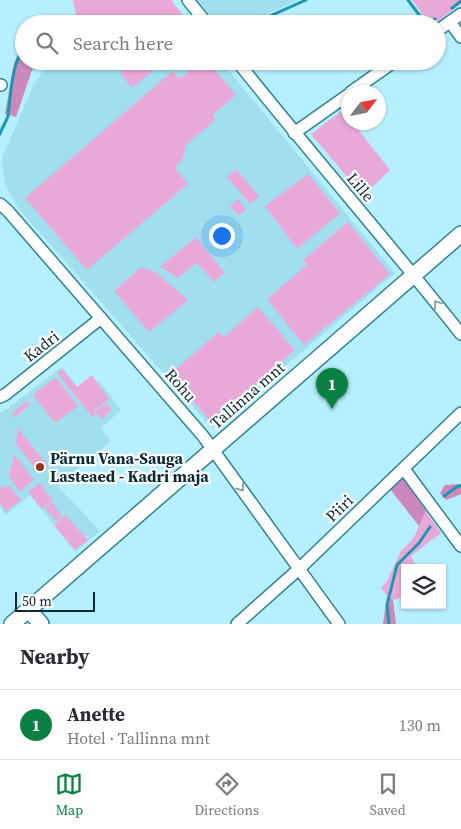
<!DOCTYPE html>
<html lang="en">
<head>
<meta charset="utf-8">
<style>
	:root { --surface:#fff; --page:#f2f2f3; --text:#2b2b33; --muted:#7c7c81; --line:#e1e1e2; --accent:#0b8043 }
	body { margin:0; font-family:"Source Serif 4",serif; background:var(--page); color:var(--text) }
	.controls { position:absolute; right:15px; bottom:15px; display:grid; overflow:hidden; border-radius:0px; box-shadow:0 1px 4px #0004 }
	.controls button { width:45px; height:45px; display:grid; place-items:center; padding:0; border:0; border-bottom:1px solid var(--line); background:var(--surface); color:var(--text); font:25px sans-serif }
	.compass { position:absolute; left:341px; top:85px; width:45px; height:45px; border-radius:50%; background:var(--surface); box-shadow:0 1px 4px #0004; rotate:58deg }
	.scale { position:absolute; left:15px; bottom:12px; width:80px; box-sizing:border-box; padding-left:5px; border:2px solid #082b33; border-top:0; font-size:14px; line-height:18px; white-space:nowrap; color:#082b33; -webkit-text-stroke:4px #fff; paint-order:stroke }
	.you { position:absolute; left:221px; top:235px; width:18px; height:18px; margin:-12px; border:4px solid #fff; border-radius:50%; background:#1a73e8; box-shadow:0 0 0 8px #1a73e833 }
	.badge { display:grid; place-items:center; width:32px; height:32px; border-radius:50%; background:var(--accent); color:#fff; font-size:16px; font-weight:700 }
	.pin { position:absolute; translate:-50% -41px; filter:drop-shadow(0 1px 2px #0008) }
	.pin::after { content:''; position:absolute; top:26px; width:18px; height:15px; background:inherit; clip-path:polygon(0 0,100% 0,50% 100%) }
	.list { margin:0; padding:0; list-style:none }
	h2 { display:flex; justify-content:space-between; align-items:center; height:65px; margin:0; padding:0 20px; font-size:21px }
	h2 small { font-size:16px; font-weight:400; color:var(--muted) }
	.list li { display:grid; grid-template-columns:32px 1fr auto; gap:15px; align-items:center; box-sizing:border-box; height:70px; padding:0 20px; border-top:1px solid var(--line) }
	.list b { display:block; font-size:19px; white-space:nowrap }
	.list p { margin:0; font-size:16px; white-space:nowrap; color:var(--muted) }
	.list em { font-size:16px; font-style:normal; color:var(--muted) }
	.icon { flex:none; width:28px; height:28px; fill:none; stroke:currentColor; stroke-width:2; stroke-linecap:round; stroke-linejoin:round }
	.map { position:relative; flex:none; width:461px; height:624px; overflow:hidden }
	.search { position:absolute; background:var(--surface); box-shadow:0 1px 4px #0004; left:15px; right:15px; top:15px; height:55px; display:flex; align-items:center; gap:12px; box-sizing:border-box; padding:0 18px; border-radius:28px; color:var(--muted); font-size:19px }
	.sheet { height:135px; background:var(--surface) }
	nav { display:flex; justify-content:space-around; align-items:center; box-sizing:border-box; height:70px; border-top:1px solid var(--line); background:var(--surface); font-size:14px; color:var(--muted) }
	nav a { display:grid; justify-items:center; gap:2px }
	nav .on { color:var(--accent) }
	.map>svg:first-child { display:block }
	.built { fill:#a1dfef }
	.green { fill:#e9a9d8 }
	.forest { fill:#c8b }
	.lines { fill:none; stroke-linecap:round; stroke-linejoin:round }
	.stream { stroke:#1c97b1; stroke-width:3 }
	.street-casing { stroke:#318295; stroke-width:14 }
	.secondary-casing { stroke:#318295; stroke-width:18 }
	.street { stroke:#fff; stroke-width:11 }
	.secondary { stroke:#fff; stroke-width:15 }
	.oneway { stroke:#90a0a3 }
	.poi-dot { fill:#9b3316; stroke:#fff; stroke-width:2 }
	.labels { text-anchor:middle; stroke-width:4.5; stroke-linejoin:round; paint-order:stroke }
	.street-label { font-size:16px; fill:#082b33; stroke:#fff }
	.poi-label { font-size:16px; font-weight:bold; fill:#082b33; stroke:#fff; text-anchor:start }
</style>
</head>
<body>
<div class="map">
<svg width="461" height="624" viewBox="0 0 461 624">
	<rect width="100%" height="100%" fill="#b6effe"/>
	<g class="built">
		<path d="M198,0H298L245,24H216Z"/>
		<path d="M49,61H221L395,273L212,428L19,209L5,185L2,158L33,86Z"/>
		<path d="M62,367L83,394L99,381L121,410L101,428L111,441L58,486L100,531L75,552L30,495L6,515L0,507V412H3Z"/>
	</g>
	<g class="green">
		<path d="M73,0H171L190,24H78Z"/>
		<path d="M412,0H461V4L434,24H430Z"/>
		<path d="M135,61H149L155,69L132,88L120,73Z"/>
		<path d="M200,61H207L236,95L213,115L215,120L186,145L183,158L175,168L188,184L87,270L25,198L173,71L180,79Z"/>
		<path d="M343,110L348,117V122L353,123L390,170L363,196L311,134Z"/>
		<path d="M236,169L259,196L250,204L227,177Z"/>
		<path d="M308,174L340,213L297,249L265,206Z"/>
		<path d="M238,199L246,209L239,216L230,206Z"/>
		<path d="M348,222L390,274L304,345L267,299L307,265L303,260Z"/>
		<path d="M196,237L225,273L214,282L197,263L178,278L160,267Z"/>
		<path d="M141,267L155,272L188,300L149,332L114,291Z"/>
		<path d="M258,307L295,350L211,422L170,374L219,332L224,337Z"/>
		<path d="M62,369L77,387L92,375L109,399L94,411L96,414L92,417L57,373Z"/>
		<path d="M56,377L78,406L55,423L33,395Z"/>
		<path d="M27,401L30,405L14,418L13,412Z"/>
		<path d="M107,403L112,410L101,419L95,412Z"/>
		<path d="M18,428L48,466L39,473L16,444Z"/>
		<path d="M14,454L34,480L20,492L9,476Z"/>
		<path d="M39,483L53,500L42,509L28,492Z"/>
		<path d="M10,486L21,500L6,512L0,503V488Z"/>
		<path d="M52,502L62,516L56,521L45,508Z"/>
		<path d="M426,511L441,533L411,556L417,568H405V597L393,600L387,596L381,588L387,581L401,551L413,539Z"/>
		<path d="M65,515L88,540L75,550L54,525Z"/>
	</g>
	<g class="forest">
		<path d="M24,42V61H41L32,70L16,117L5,114L14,63Z"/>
		<path d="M399,479H404L426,511L419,526L390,489Z"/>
		<path d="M461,484V494L446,500L440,493L445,485Z"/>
		<path d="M387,596L393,600L396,624H383Z"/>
	</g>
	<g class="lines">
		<g class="stream">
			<path d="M408,0L426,24"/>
			<path d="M452,8L461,1"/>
			<path d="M252,24L306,0"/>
			<path d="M428,24L435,19"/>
			<path d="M0,134C2,128 6,122 8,116C10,102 12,58 24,51"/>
			<path d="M444,496L458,486H461"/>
			<path d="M389,624L387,605L397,565L419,543L430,527"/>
		</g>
		<g class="street-casing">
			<g id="street">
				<path d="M188,0L207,24"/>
				<path d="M450,22L461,37"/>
				<path d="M437,31L461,14"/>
				<path d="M237,61C310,153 388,242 461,334"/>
				<path d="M0,85H1"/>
				<path d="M351,92L395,61"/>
				<path d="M294,133L348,95"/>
				<path d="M0,204L8,211L203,436L339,624"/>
				<path d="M0,397L6,394L101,318"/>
				<path d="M404,469L461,546"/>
				<path d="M237,624L300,568L461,413"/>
			</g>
		</g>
		<g class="secondary-casing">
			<g id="secondary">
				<path d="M28,609L41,624"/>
				<path d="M12,624L461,234"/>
			</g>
		</g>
		<use href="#street" class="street"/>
		<use href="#secondary" class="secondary"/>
	</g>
	<defs><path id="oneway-chevron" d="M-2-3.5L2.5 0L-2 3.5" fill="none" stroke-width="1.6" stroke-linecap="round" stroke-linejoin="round" transform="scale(1.25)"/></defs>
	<g class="oneway">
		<use href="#oneway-chevron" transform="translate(437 304) rotate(-129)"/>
		<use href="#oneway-chevron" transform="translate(241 488) rotate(54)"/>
	</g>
	<circle class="poi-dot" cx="40" cy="467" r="5"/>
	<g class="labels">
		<g class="street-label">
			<text transform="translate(361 187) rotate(50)" y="6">Lille</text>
			<text transform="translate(41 346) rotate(-38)" y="6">Kadri</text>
			<text transform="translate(181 385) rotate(49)" y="6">Rohu</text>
			<text transform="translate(247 395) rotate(-41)" y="6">Tallinna mnt</text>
			<text transform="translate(339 508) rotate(-44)" y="6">Piiri</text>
		</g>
		<g class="poi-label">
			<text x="50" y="464">Pärnu Vana-Sauga<tspan x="50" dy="18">Lasteaed - Kadri maja</tspan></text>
		</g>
	</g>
</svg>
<div class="controls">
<button><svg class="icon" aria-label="layers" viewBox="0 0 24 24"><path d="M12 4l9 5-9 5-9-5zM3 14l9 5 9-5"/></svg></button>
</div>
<svg class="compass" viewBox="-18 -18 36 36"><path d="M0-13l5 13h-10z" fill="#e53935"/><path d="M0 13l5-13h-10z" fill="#7c7c81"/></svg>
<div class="scale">50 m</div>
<div class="you"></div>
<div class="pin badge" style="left:332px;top:409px">1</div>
<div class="search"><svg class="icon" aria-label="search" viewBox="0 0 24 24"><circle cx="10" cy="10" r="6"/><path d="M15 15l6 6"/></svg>Search here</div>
</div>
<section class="sheet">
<h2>Nearby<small></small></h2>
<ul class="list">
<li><span class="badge">1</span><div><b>Anette</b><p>Hotel · Tallinna mnt</p></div><em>130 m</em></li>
</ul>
</section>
<nav>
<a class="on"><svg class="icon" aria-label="map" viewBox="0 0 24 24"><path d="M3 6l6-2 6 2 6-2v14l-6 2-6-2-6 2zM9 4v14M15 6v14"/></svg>Map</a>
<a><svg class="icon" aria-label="directions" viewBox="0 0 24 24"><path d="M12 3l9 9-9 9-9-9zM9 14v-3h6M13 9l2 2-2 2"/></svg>Directions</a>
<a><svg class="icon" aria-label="saved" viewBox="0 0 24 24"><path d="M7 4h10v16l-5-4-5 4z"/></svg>Saved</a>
</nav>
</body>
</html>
